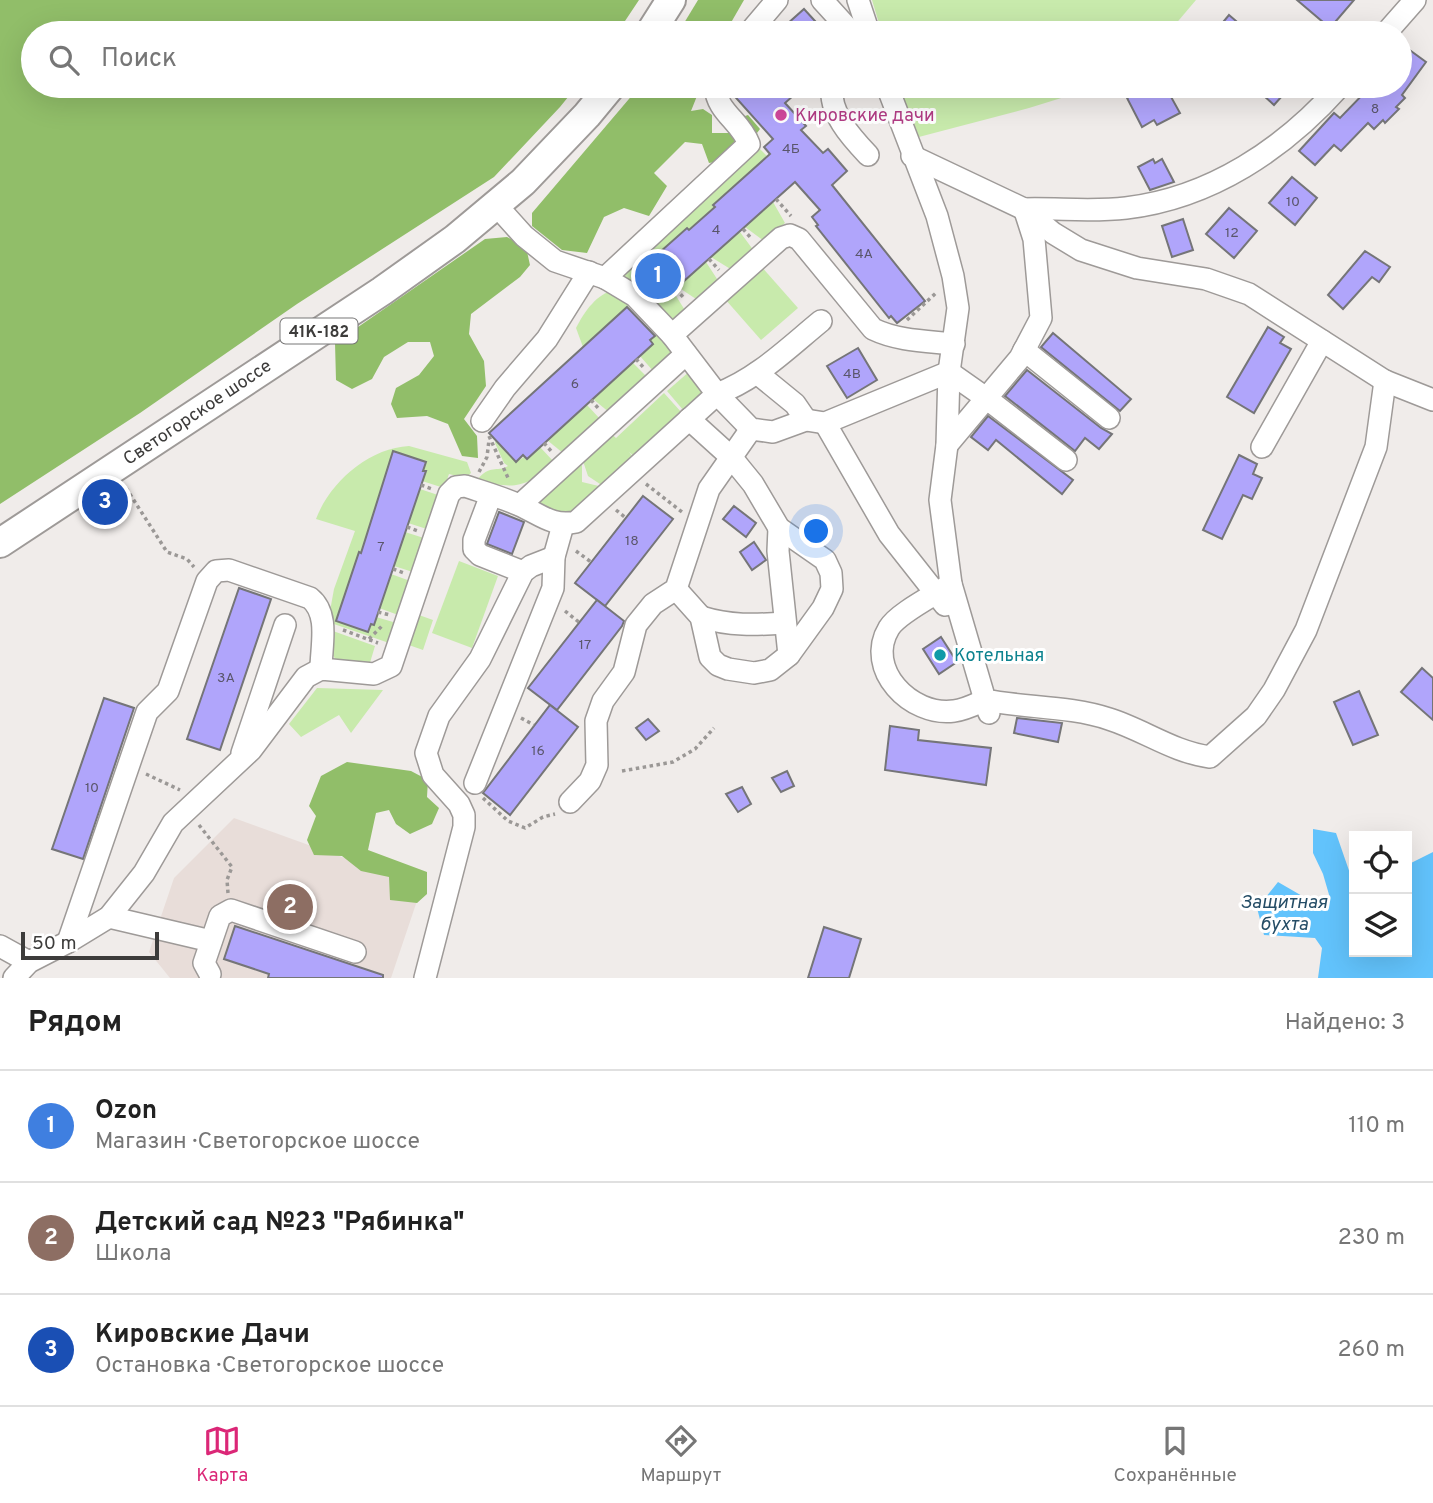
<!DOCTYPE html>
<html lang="ru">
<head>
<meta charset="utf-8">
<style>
	:root { --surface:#fff; --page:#f2f2f2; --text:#222; --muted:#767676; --line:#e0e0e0; --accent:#db2777 }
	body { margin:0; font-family:Overpass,sans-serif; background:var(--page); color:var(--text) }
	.controls { position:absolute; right:21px; bottom:21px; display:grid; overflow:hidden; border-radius:0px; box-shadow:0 7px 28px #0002 }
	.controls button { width:63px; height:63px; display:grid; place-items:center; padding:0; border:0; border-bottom:2px solid var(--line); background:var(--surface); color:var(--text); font:35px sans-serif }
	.scale { position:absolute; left:21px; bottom:18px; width:138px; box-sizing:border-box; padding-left:7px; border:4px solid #3d3c3b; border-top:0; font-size:19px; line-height:24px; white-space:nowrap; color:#3d3c3b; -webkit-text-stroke:5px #fff; paint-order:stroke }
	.you { position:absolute; left:817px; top:532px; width:24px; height:24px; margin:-18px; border:5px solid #fff; border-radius:50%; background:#1a73e8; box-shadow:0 0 0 10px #1a73e833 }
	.badge { display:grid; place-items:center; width:46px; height:46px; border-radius:50%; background:var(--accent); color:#fff; font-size:23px; font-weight:700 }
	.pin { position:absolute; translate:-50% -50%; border:4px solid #fff; box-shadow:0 2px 7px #0006 }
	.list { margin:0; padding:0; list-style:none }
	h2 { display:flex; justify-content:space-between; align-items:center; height:91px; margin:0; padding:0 28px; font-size:30px }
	h2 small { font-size:23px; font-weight:400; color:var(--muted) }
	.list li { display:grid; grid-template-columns:46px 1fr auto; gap:21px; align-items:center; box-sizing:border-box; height:112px; padding:0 28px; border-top:2px solid var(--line) }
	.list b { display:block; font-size:26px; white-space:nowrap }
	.list p { margin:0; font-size:23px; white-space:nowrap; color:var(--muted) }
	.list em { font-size:23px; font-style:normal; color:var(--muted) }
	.icon { flex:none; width:38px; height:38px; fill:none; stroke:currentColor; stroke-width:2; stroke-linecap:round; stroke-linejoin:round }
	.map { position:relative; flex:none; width:1433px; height:978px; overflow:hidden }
	.search { position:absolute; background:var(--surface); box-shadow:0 7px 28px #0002; left:21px; right:21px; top:21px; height:77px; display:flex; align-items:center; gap:18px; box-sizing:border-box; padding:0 24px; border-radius:38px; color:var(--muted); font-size:26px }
	.sheet { height:427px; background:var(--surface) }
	nav { display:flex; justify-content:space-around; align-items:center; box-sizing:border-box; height:98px; border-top:2px solid var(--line); background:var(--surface); font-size:19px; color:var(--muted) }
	nav a { display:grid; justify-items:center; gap:4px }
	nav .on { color:var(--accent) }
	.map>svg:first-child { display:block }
	.built { fill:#e8ddd9 }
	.green { fill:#c8eaac }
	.forest { fill:#91be69 }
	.water { fill:#62c3fc }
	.building { fill:#b0a5fb; stroke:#757578; stroke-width:2 }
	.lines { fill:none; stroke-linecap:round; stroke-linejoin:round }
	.minor-casing { stroke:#9e9a98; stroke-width:24 }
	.major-casing { stroke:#9e9a98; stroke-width:32 }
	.path { stroke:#9b9896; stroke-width:3.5; stroke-dasharray:3.5 3.5; stroke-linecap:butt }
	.minor { stroke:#fff; stroke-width:21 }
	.major { stroke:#fff; stroke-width:28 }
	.hotel-dot { fill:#d1479c; stroke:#fff; stroke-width:2.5 }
	.culture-dot { fill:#0f9aa8; stroke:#fff; stroke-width:2.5 }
	.labels { text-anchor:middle; stroke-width:6; stroke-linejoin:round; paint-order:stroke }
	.number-label { font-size:14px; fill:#5a566b }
	.shield { fill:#fff; stroke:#777676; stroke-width:2 }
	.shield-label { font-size:16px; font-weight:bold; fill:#3d3c3b }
	.hotel-label { font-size:18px; fill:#b23c85; stroke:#fff; text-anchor:start }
	.street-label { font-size:18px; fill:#3d3c3b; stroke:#fff }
	.culture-label { font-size:18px; fill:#0d838f; stroke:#fff; text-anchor:start }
	.water-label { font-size:19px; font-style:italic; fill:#254d66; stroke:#fff }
</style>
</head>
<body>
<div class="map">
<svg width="1433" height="978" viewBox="0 0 1433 978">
	<rect width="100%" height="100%" fill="#f0ecea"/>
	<path class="built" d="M234,818L422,886L391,978H170L149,952L174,878Z"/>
	<g class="green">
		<path d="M872,0H1196L1168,33H882Z"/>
		<path d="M898,86H1100L1029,108L915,138Z"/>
		<path d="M755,144L767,156L714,204L715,207L634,276L636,280H626L624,277L625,269Z"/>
		<path d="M773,202L785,223L764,241L745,227L753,220L752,218Z"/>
		<path d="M740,232L754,251L732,270L711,257L731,237L733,238Z"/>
		<path d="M706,262L719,282L699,301L678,287L697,266L699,268Z"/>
		<path d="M761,266L798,308L761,340L725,299Z"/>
		<path d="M615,290L630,305L583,347L576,328C584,312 597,293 615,290Z"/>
		<path d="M673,291L686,312C671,323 668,319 656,306L657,303Z"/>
		<path d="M657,334L676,351L654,372L640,356L653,344L650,340Z"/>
		<path d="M633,363L648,378L610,413L593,399Z"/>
		<path d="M690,371L701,385L703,396L684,411L667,391Z"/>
		<path d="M664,393L682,413L635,457L629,452L633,457L603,486L588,476L582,458L609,432L616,438Z"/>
		<path d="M587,405L601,420L563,453L547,440Z"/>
		<path d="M496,440L516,462L540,447L554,462C523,490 516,488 476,481C491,463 496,473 508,466L504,463L495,443Z"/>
		<path d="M409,446L467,462L471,473L465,478L449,474L444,488L422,481L425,471L393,452L361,553H359L336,621L368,632L376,617L400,624L392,644L328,622L334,589L355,531L316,519C330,482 369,448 409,446Z"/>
		<path d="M579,460L582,466V482L603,487L569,517L544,509L539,502L540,496Z"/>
		<path d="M420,489L441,496L430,530L408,523Z"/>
		<path d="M405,532L427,539L416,573L394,566Z"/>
		<path d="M459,561L498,576L472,648L432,633Z"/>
		<path d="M391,574L413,582L401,616L379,608Z"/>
		<path d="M416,614L433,620L423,650L406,644Z"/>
		<path d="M333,631L375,646L369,666L337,662L331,652Z"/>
		<path d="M317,688L383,690L351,733L339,715L301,737L289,724Z"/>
	</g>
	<g class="forest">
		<path d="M0,0H639L617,33H33V86H577L560,107L494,177L297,304L140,413L0,504Z"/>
		<path d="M698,0H744L725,33H678Z"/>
		<path d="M640,86H701L691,111L703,109L712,115V133H728L739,118L748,115L760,129C750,144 726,161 709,163L702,144L685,142L654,173L667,186L649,216L624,208L604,217L587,253L562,250L532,226V213Z"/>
		<path d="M507,237L526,247L530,265L520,277L471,314L469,334L484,361L486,386L464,419L477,436L478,458L462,456L448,424L427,416L397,418L391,404L396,388L419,375L434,356L430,342H408L384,357L372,379L352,389L336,380L335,343L485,239Z"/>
		<path d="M347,762L411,771L428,780L427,797L439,808L432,824L410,834L396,824L389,810L376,813L368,850L427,872V894L417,903L390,900L389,877L361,871L342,856L314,855L307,840L316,816L309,806L321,776Z"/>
	</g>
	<path class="water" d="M1313,829L1336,833L1354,885V952H1407V865L1433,852V978H1318L1322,948L1315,938L1264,935L1257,908L1278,882L1323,908L1330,898L1323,874L1313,853Z"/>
	<g class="building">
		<path d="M1297,0H1354L1330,28Z"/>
		<path d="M804,9L826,33H777Z"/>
		<path d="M1229,15L1250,33H1214Z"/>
		<path d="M1400,43L1426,62L1402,95L1405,98L1396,107L1399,109L1385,123L1383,120L1374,129L1368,123L1341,151L1334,145L1315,165L1299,151L1334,113L1340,118L1371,86H1400Z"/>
		<path d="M728,86H804L785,103L806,126L801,130L823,153L828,149L847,171L832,185L925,301L897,323L891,316L889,318L816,226L818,225L812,217L820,210L795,182L665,298L664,297L658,302L640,283L633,276L687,228L689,230L715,207L713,205L770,154L764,147L773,139L729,90Z"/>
		<path d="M1149,86H1165L1180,113L1157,125L1154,120L1142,127L1127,98Z"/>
		<path d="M1253,86H1291L1274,105Z"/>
		<path d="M1153,159L1155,163L1162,159L1174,182L1150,190L1138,167Z"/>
		<path d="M1292,177L1317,198L1295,225L1269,203Z"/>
		<path d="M1229,208L1257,231L1234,258L1206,234Z"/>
		<path d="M1183,219L1193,250L1172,257L1162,226Z"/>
		<path d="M1365,251L1390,267L1379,282L1372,277L1343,309L1328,295Z"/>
		<path d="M627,307L655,336L650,340L653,344L527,459L523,455L516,462L489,433Z"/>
		<path d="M1268,327L1284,337L1280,343L1291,349L1254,413L1227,397Z"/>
		<path d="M1053,333L1131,399L1120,411L1041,347Z"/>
		<path d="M858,348L877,380L847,398L827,366Z"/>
		<path d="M1027,370L1101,428L1112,434L1099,449L1085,438L1075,451L1005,396Z"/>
		<path d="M988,416L1073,480L1062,494L996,440L988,450L971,437Z"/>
		<path d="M393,451L426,462L423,471H426L374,625L371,624L368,632L336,621L359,552L361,553Z"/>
		<path d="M1239,455L1257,464L1253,474L1262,478L1252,499L1243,495L1222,539L1203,530Z"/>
		<path d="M643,496L673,519L605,606L575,583Z"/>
		<path d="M734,506L756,523L746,537L723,519Z"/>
		<path d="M499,512L524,522L512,554L487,544Z"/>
		<path d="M754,542L766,560L752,570L740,552Z"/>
		<path d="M239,588L271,599L220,750L187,739Z"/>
		<path d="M597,600L624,621L622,626L557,710L528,688Z"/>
		<path d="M941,637L957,662L939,674L923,649Z"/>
		<path d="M1422,668L1433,678V720L1401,692Z"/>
		<path d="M1359,691L1378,735L1353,745L1334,702Z"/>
		<path d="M104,698L134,708L83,859L52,849Z"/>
		<path d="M550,705L578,727L510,815L483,793Z"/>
		<path d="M1017,718L1062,723L1058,742L1014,733Z"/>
		<path d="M648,719L659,731L646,740L636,728Z"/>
		<path d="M890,726L919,730L918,740L991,748L986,785L885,770Z"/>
		<path d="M787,771L794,786L781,792L772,778Z"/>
		<path d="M742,787L751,804L738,812L726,794Z"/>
		<path d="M235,926L383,975V978H268L269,974L224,959Z"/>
		<path d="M824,927L861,939L849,978H808Z"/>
	</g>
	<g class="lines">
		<g class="minor-casing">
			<g id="minor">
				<path d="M822,0L852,33"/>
				<path d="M858,0L869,33"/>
				<path d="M749,33L777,0"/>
				<path d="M1386,33L1415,0"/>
				<path d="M832,86C829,113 850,136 868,155"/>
				<path d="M887,86L937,216L953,276L958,308L949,372L947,445L940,500L951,584L985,700C1025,708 1070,706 1109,719C1144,730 1173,752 1210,757L1256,716L1274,690L1306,630L1376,447L1385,381"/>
				<path d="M912,156L1024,209L1053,233L1081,250L1137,268L1206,279L1249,294L1385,381L1433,400"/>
				<path d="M496,205L524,236L555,261L605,278L635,296L672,335L717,394L751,429L773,432L806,420L825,423L949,372L986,398L1066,460"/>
				<path d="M1024,209C1058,208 1092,212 1126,208C1211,198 1284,149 1340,86"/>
				<path d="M605,278L749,144C740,120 717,113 715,86"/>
				<path d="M672,335L781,238L790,235L799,239L873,329C898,341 926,341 954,344"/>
				<path d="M1024,350L1109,418"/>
				<path d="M757,373L795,404L806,420"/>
				<path d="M482,421L505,388L547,339L589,272"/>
				<path d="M825,423L889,534L945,605"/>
				<path d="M947,445L1020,358L1041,318L1034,239L1025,211"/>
				<path d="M1262,447L1322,341"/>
				<path d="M491,495L474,540V549L480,555L523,572"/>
				<path d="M520,505L686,354"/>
				<path d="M779,528L778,551L789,655"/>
				<path d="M951,584C935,595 898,613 889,628C864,669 911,717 954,711C964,710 976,704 985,700L989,713"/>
				<path d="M676,589L701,617L710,657L718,665L728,669L754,673L770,670L789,655L823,608L832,589L831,573L825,560L779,528L753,484L731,457L689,419"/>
				<path d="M701,617C730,626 755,625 784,623"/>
				<path d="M242,753L285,625"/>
				<path d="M475,783L553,588L554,557L563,525"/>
				<path d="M570,802L590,781L597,765L596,721L603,701L624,672L636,625L653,604L676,589L709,489L751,429"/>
				<path d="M109,917L211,941"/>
				<path d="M68,942L147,712L168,691L207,581L216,571L229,570L310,598C330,614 321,646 321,669"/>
				<path d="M0,946L29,962"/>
				<path d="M210,974L204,963L220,916L231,910L355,952"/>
				<path d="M14,978L29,962L68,942L109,917L144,873L173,823L251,750L306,677L321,669L374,674L391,666L449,494L456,487L465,486C483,492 501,497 519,505C540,514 552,527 576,522L717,394C757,379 788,348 821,321"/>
				<path d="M425,978L464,827V815L459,804L433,775L426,753L439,716L480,659L523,572L531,566L554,557"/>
			</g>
		</g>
		<g class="major-casing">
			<g id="major">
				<path d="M650,33L671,0"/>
				<path d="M0,543L382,291L455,239L523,182L587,115L611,86"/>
			</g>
		</g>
		<g class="path">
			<path d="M776,199L791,216"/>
			<path d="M743,229L751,238"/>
			<path d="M709,259L719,270"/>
			<path d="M676,289L684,298"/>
			<path d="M907,320L937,292"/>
			<path d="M636,359L644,368"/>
			<path d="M591,400L599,409"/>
			<path d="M489,436L509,480"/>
			<path d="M544,443L552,452"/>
			<path d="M479,472L487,457L489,440"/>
			<path d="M646,484L682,512"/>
			<path d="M421,485L432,489"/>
			<path d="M126,488L167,552L187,559L194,567"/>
			<path d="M616,510L626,518"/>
			<path d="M407,527L418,531"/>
			<path d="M576,551L591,562"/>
			<path d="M393,569L404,573"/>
			<path d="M565,611L580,623"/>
			<path d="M378,612L390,615"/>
			<path d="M343,630L378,643"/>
			<path d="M369,639L383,625"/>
			<path d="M521,718L534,725"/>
			<path d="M622,771L673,762L695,749L714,728"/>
			<path d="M146,774L180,790"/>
			<path d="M483,798L508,821L525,828L543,817L555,814"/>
			<path d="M199,825L232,867L227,880L228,893"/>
		</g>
		<use href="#minor" class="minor"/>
		<use href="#major" class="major"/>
	</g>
	<circle class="hotel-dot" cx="781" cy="115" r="7"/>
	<circle class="culture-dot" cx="940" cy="655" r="7"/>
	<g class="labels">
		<g class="number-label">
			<text x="1375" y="113">8</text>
			<text x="791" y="153">4Б</text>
			<text x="1293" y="206">10</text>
			<text x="716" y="234">4</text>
			<text x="1232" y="237">12</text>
			<text x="864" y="258">4А</text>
			<text x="852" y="378">4В</text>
			<text x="575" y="388">6</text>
			<text x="632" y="545">18</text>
			<text x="381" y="551">7</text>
			<text x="585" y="649">17</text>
			<text x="226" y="682">3А</text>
			<text x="538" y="755">16</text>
			<text x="92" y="792">10</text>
		</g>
		<rect class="shield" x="280.5" y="318.5" width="77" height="25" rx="5"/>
		<g class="shield-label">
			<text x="319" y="337">41К-182</text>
		</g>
		<g class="hotel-label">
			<text x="795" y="121">Кировские дачи</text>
		</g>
		<g class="street-label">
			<text transform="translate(197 412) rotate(-34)" y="6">Светогорское шоссе</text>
		</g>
		<g class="culture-label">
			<text x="954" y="661">Котельная</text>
		</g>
		<g class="water-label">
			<text x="1284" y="908">Защитная<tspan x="1284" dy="22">бухта</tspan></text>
		</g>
	</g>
</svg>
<div class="controls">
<button><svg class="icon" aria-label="locate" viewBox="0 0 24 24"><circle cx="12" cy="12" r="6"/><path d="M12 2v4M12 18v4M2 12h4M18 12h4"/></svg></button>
<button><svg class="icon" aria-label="layers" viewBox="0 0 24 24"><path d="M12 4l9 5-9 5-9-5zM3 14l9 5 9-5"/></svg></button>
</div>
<div class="scale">50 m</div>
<div class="you"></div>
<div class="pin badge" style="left:658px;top:276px;background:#3f7fe0">1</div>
<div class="pin badge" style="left:290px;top:907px;background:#8d6e63">2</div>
<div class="pin badge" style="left:105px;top:502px;background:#1a4fb4">3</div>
<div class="search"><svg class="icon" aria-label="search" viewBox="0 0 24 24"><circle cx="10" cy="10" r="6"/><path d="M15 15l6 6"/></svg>Поиск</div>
</div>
<section class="sheet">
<h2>Рядом<small>Найдено: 3</small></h2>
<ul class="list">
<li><span class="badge" style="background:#3f7fe0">1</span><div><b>Ozon</b><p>Магазин · Светогорское шоссе</p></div><em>110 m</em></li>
<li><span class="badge" style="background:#8d6e63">2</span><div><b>Детский сад №23 &quot;Рябинка&quot;</b><p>Школа</p></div><em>230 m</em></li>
<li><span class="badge" style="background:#1a4fb4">3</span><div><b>Кировские Дачи</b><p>Остановка · Светогорское шоссе</p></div><em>260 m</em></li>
</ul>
</section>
<nav>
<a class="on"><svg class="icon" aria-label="map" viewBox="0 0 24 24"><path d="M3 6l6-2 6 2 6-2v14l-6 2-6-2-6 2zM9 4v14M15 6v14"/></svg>Карта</a>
<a><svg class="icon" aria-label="directions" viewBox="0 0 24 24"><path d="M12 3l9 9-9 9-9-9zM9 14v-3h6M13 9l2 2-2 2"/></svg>Маршрут</a>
<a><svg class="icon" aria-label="saved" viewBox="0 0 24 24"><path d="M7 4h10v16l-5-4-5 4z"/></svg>Сохранённые</a>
</nav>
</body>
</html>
